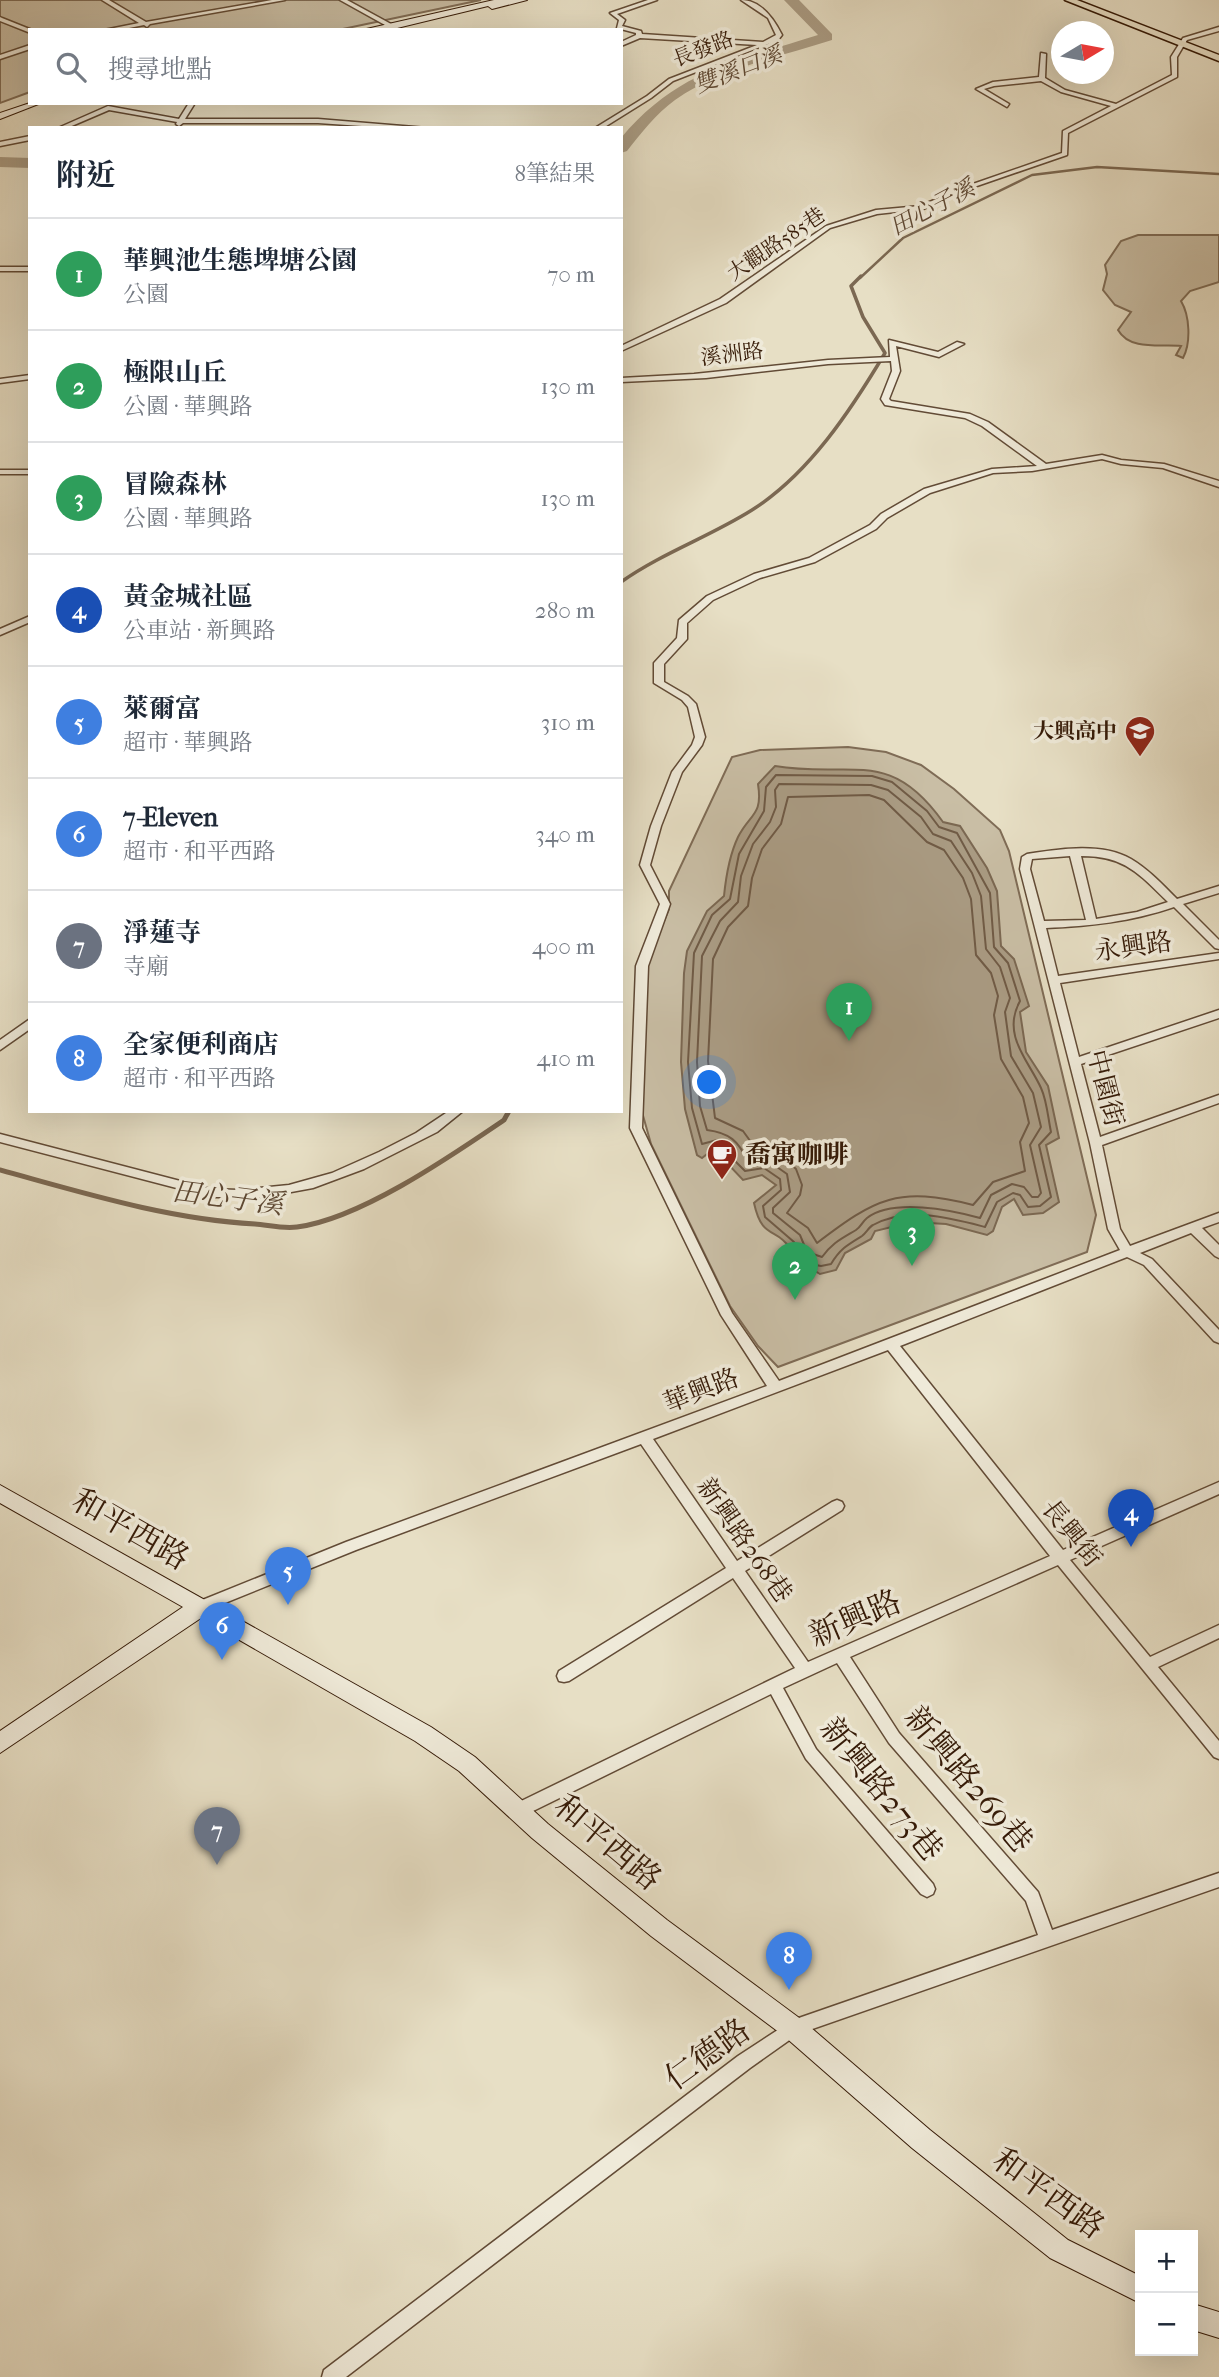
<!DOCTYPE html>
<html lang="zh-TW">
<head>
<meta charset="utf-8">
<style>
	:root { --surface:#fff; --page:#f2f2f3; --text:#1f2937; --muted:#747a83; --line:#e0e1e3; --accent:#8f2418 }
	body { margin:0; font-family:"IM FELL French Canon","Noto Serif TC",serif; background:var(--page); color:var(--text) }
	.controls { position:absolute; right:21px; bottom:21px; display:grid; overflow:hidden; border-radius:0px; box-shadow:0 7px 28px #0002 }
	.controls button { width:63px; height:63px; display:grid; place-items:center; padding:0; border:0; border-bottom:2px solid var(--line); background:var(--surface); color:var(--text); font:35px sans-serif }
	.compass { position:absolute; left:1051px; top:21px; width:63px; height:63px; border-radius:50%; background:var(--surface); box-shadow:0 7px 28px #0002; rotate:80deg }
	.you { position:absolute; left:710px; top:1083px; width:24px; height:24px; margin:-18px; border:5px solid #fff; border-radius:50%; background:#1a73e8; box-shadow:0 0 0 10px #1a73e833 }
	.badge { display:grid; place-items:center; width:46px; height:46px; border-radius:50%; background:var(--accent); color:#fff; font-size:23px; font-weight:700 }
	.pin { position:absolute; translate:-50% -58px; filter:drop-shadow(0 2px 4px #0008) }
	.pin::after { content:''; position:absolute; top:37px; width:24px; height:21px; background:inherit; clip-path:polygon(0 0,100% 0,50% 100%) }
	.list { margin:0; padding:0; list-style:none }
	h2 { display:flex; justify-content:space-between; align-items:center; height:91px; margin:0; padding:0 28px; font-size:30px }
	h2 small { font-size:23px; font-weight:400; color:var(--muted) }
	.list li { display:grid; grid-template-columns:46px 1fr auto; gap:21px; align-items:center; box-sizing:border-box; height:112px; padding:0 28px; border-top:2px solid var(--line) }
	.list b { display:block; font-size:26px; white-space:nowrap }
	.list p { margin:0; font-size:23px; white-space:nowrap; color:var(--muted) }
	.list em { font-size:23px; font-style:normal; color:var(--muted) }
	.icon { flex:none; width:38px; height:38px; fill:none; stroke:currentColor; stroke-width:2; stroke-linecap:round; stroke-linejoin:round }
	.map { position:relative; flex:none; width:1219px; height:2377px; overflow:hidden }
	.search { position:absolute; background:var(--surface); box-shadow:0 7px 28px #0002; left:28px; top:28px; width:595px; height:77px; display:flex; align-items:center; gap:18px; box-sizing:border-box; padding:0 24px; border-radius:0px; color:var(--muted); font-size:26px }
	.panel { position:absolute; background:var(--surface); box-shadow:0 7px 28px #0002; left:28px; top:126px; width:595px; height:987px; border-radius:0px }
	.map>svg:first-child { display:block }
	.green { fill:#c9bea5; stroke:#7f6c56; stroke-width:2 }
	.water { fill:#aa9c84; stroke:#7b6852; stroke-width:2 }
	.lines { fill:none; stroke-linecap:round; stroke-linejoin:round }
	.shore { stroke:#705b46; stroke-width:2 }
	.stream-far2 { stroke:#7b6852; stroke-width:2.5 }
	.stream-far1 { stroke:#7b6852; stroke-width:3.5 }
	.stream { stroke:#7b6852; stroke-width:5 }
	.river { fill:#aa9c84; fill-rule:evenodd }
	.street-casing { stroke:#624b36; stroke-width:3 }
	.secondary-casing { stroke:#351a07; stroke-width:2 }
	.primary-casing { stroke:#351a07; stroke-width:3 }
	.street { fill:#efead9; fill-rule:evenodd }
	.secondary { fill:#efead9; fill-rule:evenodd }
	.primary { fill:#e7dfc5; fill-rule:evenodd }
	.labels { text-anchor:middle; stroke-width:7; stroke-linejoin:round; paint-order:stroke }
	.far-street-label { font-size:21px; fill:#351a07; stroke:#efead9 }
	.far-poi-label { font-size:21px; font-weight:bold; fill:#351a07; stroke:#efead9; text-anchor:end }
	.far-water-label { font-size:23px; font-style:italic; fill:#5e4833; stroke:#efead9 }
	.street-label { font-size:26px; fill:#351a07; stroke:#efead9 }
	.poi-label { font-size:26px; font-weight:bold; fill:#351a07; stroke:#efead9; text-anchor:start }
	.water-label { font-size:28px; font-style:italic; fill:#5e4833; stroke:#efead9 }
	.near-street-label { font-size:32px; fill:#351a07; stroke:#efead9 }
</style>
</head>
<body>
<div class="map">
<svg width="1219" height="2377" viewBox="0 0 1219 2377">
	<rect width="100%" height="100%" fill="#e7dfc5"/>
	<filter id="stains"><feTurbulence type="fractalNoise" baseFrequency=".00286" numOctaves="4"/><feColorMatrix values="0 0 0 0 .2 0 0 0 0 .09 0 0 0 0 .02 0 0 0 .5 -.17"/></filter>
	<radialGradient id="worn" r=".72"><stop offset=".6" stop-color="#630" stop-opacity="0"/><stop offset="1" stop-color="#630" stop-opacity=".3"/></radialGradient>
	<g class="green">
		<path d="M0,0H481L338,30H30V92L0,103Z"/>
		<path d="M1138,235H1219V282L1190,291L1181,301C1190,316 1191,343 1183,358L1176,355L1181,346C1161,344 1130,351 1118,330L1131,312L1115,305L1103,290L1107,274L1105,265L1121,241Z"/>
		<path d="M848,747L886,752L921,765L954,789L1000,830L1009,851L1096,1215L1087,1252L778,1367L758,1346L730,1306L651,1144L642,1112L644,969L669,909V891L732,757L760,750Z"/>
	</g>
	<path class="water" d="M775,766C852,779 889,746 943,822L960,826L987,868L997,891L1001,946L1014,959L1029,1006L1020,1012L1026,1052L1048,1086L1059,1138L1046,1145L1059,1202L1043,1213L1023,1215L1014,1199L1002,1207L993,1231L987,1235L946,1224L912,1222L875,1231L871,1239L845,1253L836,1270L820,1274L810,1268L796,1270C794,1263 793,1253 789,1247C776,1227 762,1240 754,1203L776,1185L762,1175L743,1180L726,1162L729,1153L716,1147L702,1158L697,1155L685,1109L681,1062L684,973L687,951L707,911L724,896C726,876 729,856 738,837C750,813 763,816 758,784Z"/>
	<g class="lines">
		<g class="shore">
			<path d="M776,775L872,776L892,782L927,811L939,827L957,833L990,893L994,947L1008,963L1020,1001C1001,1035 1029,1061 1041,1088C1047,1101 1048,1118 1051,1132L1039,1145L1051,1197L1040,1206L1028,1207L1020,1195L1013,1193L997,1202L985,1227C950,1218 907,1206 873,1225C869,1227 866,1233 862,1236C847,1245 840,1249 831,1264L821,1266L801,1262L794,1242L765,1217L763,1206L781,1190L780,1179L764,1168L745,1171L735,1161L734,1149L717,1140L702,1144L692,1108L688,1062L694,953L712,915L730,899L739,854L764,811L766,787Z"/>
			<path d="M779,784L871,785L888,790L921,817L933,834L951,841L972,873L981,896L986,949L1000,967L1010,998L1005,1012L1011,1056L1033,1093L1041,1127L1030,1145L1041,1193L1038,1197H1032L1024,1187L1012,1184L991,1195L980,1218C951,1210 893,1198 867,1218C862,1222 861,1227 856,1230C841,1239 832,1243 822,1257L807,1252L800,1235L773,1213V1208L790,1192L787,1174L767,1160L748,1161C738,1141 730,1133 707,1130L700,1106L697,1062L702,956L720,921L738,902L741,876L753,844L770,822L776,807L775,790Z"/>
			<path d="M869,795L884,800L927,842L944,850L963,878L971,899L976,955L991,973L998,996L994,1015L1001,1059L1023,1097L1029,1123L1020,1142L1025,1171L993,1182L973,1205C898,1186 876,1198 817,1243L808,1228L787,1213L800,1195L802,1185L796,1169L782,1156L756,1149L743,1131L715,1118L708,1061L713,959L728,927L748,906L752,878L762,849L781,824L788,797Z"/>
		</g>
		<path class="stream-far2" d="M860,278L903,238L1032,175L1097,167L1219,174"/>
		<path class="stream-far1" d="M621,582C662,553 709,537 752,510C809,474 851,410 885,353L863,317L851,286L861,276"/>
		<path class="stream" d="M0,1170C84,1193 167,1219 255,1224C268,1225 283,1229 297,1227C360,1219 451,1156 504,1120L509,1111"/>
		<g class="river">
			<path d="M784,0H799L832,34V40C780,57 721,68 675,100C656,114 641,133 627,151L621,153V138C678,70 737,61 818,35Z"/>
			<path d="M0,157L30,158V168L0,167Z"/>
		</g>
		<g class="street-casing">
			<g id="street">
				<path d="M102,0H109L146,22L272,0H285L150,24L147,27L144,25L119,30H104L139,23Z"/>
				<path d="M340,0H347L402,30H394Z"/>
				<path d="M648,0H657L617,14L625,20L622,26L641,31L642,34L763,42L776,35L768,18L741,0C761,0 774,19 782,35L778,40L673,81L651,98L603,128H595L647,96L669,79L757,45L640,38L621,46V42L636,35V33L617,28L619,20L610,13Z"/>
				<path d="M0,17L2,18L32,30L28,32L0,21Z"/>
				<path d="M1219,27V31L1187,40L1177,57V77L1068,133L1067,155L974,187L923,209L877,214L830,228L726,303L621,351V346L720,299L826,226L876,210L920,206L970,185L1062,153L1063,131L1111,106L1061,92L1041,81L994,86L984,89L1009,104L1007,107L976,89L993,82L1039,77L1041,53L1046,54L1045,78L1065,90L1116,104L1172,75L1171,57L1183,38Z"/>
				<path d="M30,45V49L0,59V55Z"/>
				<path d="M189,103H195L185,119H318L427,128H391L318,123H183L179,126L176,124L177,122L109,110L67,128H58L108,106L179,119Z"/>
				<path d="M30,136V140L0,146V142Z"/>
				<rect x="0" y="267" width="30" height="4"/>
				<path d="M889,340L938,352L957,342L964,344L939,357L896,346L900,371L889,399L891,401L970,414L988,422L1046,464L1102,455L1121,460L1164,464L1219,481V487L1163,468L1121,464L1102,459L1032,471L993,473L930,493L887,518L876,529L815,562L760,578L713,600L687,623V639L664,664V682L688,696L696,704L705,737L702,745L682,772L661,826L650,865L670,904L648,966L642,1128L732,1313L779,1381L1120,1250L1108,1229L1090,1143L1020,869L1022,857L1027,854C1059,849 1102,842 1131,859C1148,869 1163,885 1177,899L1219,886V893L1183,904L1219,940V949L1215,948L1174,907C1130,922 1091,926 1046,928L1058,976L1219,953V959L1060,983L1079,1057L1219,1010V1018L1081,1064L1100,1137L1219,1095V1103L1102,1145L1120,1229L1130,1246L1219,1213V1222L1202,1228L1219,1245V1258L1215,1256L1191,1233L1140,1253L1152,1259L1219,1330V1343L1214,1341L1144,1265L1127,1257L900,1346L1063,1550L1219,1482V1494L1070,1560L1150,1657L1219,1625V1638L1158,1667L1219,1741V1759L1214,1757L1058,1565L850,1657L899,1733L1038,1892L1052,1930L1219,1873V1887L798,2034L750,2068L346,2377H322L324,2370L738,2056L793,2020L1038,1935L1026,1901L889,1743L837,1663L783,1688L816,1749L933,1884L935,1889L933,1894L927,1897L921,1894L806,1759L771,1694L525,1815L519,1817L513,1815L511,1810L513,1805L795,1668L733,1578L569,1681L564,1682L559,1681L557,1676L559,1671L726,1568L641,1444L356,1550L205,1611L200,1613L195,1611L193,1607L195,1603L346,1542L767,1386L721,1315L630,1128L636,966L660,904L640,865L651,826L672,772L692,745L695,737L688,707L682,700L654,683V663L677,638L679,620L707,596L754,574L809,558L870,525L881,514L924,489L992,469L1037,466L982,426L965,418L885,405L881,399L892,371L891,361L828,364L706,378L621,382V378L694,374L828,360L890,357ZM1070,856L1086,920L1044,921L1030,869L1032,859ZM1081,856C1125,856 1138,873 1168,902L1137,912L1096,919ZM888,1350L1050,1556L808,1662L745,1571L842,1510L844,1506L842,1502L837,1500L832,1502L737,1561L653,1439Z"/>
				<path d="M30,375V379L0,383V379Z"/>
				<rect x="0" y="470" width="30" height="4"/>
				<path d="M30,616V622L0,635V629Z"/>
				<path d="M30,1019V1029L0,1050V1040Z"/>
				<path d="M449,1111H463L437,1132L364,1169L313,1188L264,1197H211L0,1142V1134L211,1189L238,1190L289,1185L332,1173L379,1152L416,1133Z"/>
			</g>
		</g>
		<g class="secondary-casing">
			<g id="secondary">
				<path d="M494,0H527L492,9L488,6L393,29L362,30Z"/>
				<path d="M30,103H41L0,119V113Z"/>
				<path d="M0,1485L431,1727L475,1757L548,1824L667,1920L802,2020L930,2130L1068,2240L1140,2276V2303L1050,2258L912,2148L784,2036L651,1936L532,1838L459,1771L415,1741L201,1618L0,1753V1731L183,1607L0,1503Z"/>
				<path d="M1193,2304L1219,2312V2338L1193,2330Z"/>
			</g>
		</g>
		<g class="primary-casing">
			<path id="primary" d="M1065,0H1077L1219,55V61Z"/>
		</g>
		<use href="#street" class="street"/>
		<use href="#secondary" class="secondary"/>
		<use href="#primary" class="primary"/>
	</g>
	<defs>
		<g id="school-pin" transform="scale(1.575)"><path d="M0 17L-7.5 6A9.5 9.5 0 1 1 7.5 6Z" fill="#8f2418" stroke="#efead9"/><path d="M0-5L7-2L0 1L-7-2ZM-4 1L0 2.5L4 1V4Q0 6-4 4Z" fill="#fff"/></g>
		<g id="cafe-pin" transform="scale(1.575)"><path d="M0 17L-7.5 6A9.5 9.5 0 1 1 7.5 6Z" fill="#8f2418" stroke="#efead9"/><path d="M-5.5-4.5H6V0H3Q3 3.5 0 3.5H-2.5Q-5.5 3.5-5.5 0ZM3-3.2v2h1.7v-2ZM-6 4.5H4V6H-6Z" fill="#fff"/></g>
	</defs>
	<g fill-rule="evenodd">
		<use href="#school-pin" x="1140" y="731"/>
		<use href="#cafe-pin" x="722" y="1154"/>
	</g>
	<g class="labels">
		<g class="far-street-label">
			<text transform="translate(703 49) rotate(-21)" y="7">長發路</text>
			<text transform="translate(776 244) rotate(-34)" y="7">大觀路585巷</text>
			<text transform="translate(732 354) rotate(-7)" y="7">溪洲路</text>
		</g>
		<g class="far-poi-label">
			<text x="1117" y="738">大興高中</text>
		</g>
		<g class="far-water-label">
			<text transform="translate(738 69) rotate(-21)" y="8">雙溪口溪</text>
			<text transform="translate(932 207) rotate(-28)" y="8">田心子溪</text>
		</g>
		<g class="street-label">
			<text transform="translate(1133 946) rotate(-8)" y="9">永興路</text>
			<text transform="translate(1106 1088) rotate(76)" y="9">中園街</text>
			<text transform="translate(701 1390) rotate(-21)" y="9">華興路</text>
			<text transform="translate(1072 1533) rotate(51)" y="9">長興街</text>
			<text transform="translate(745 1540) rotate(55)" y="9">新興路268巷</text>
		</g>
		<g class="poi-label">
			<text x="745" y="1163">喬寓咖啡</text>
		</g>
		<g class="water-label">
			<text transform="translate(228 1197) rotate(7)" y="10">田心子溪</text>
		</g>
		<g class="near-street-label">
			<text transform="translate(131 1529) rotate(30)" y="11">和平西路</text>
			<text transform="translate(855 1618) rotate(-23)" y="11">新興路</text>
			<text transform="translate(969 1779) rotate(50)" y="11">新興路269巷</text>
			<text transform="translate(882 1789) rotate(51)" y="11">新興路273巷</text>
			<text transform="translate(608 1842) rotate(40)" y="11">和平西路</text>
			<text transform="translate(707 2054) rotate(-36)" y="11">仁德路</text>
			<text transform="translate(1049 2193) rotate(36)" y="11">和平西路</text>
		</g>
	</g>
	<rect width="100%" height="100%" filter="url(#stains)"/>
	<rect width="100%" height="100%" fill="url(#worn)"/>
</svg>
<div class="controls">
<button>+</button>
<button>−</button>
</div>
<svg class="compass" viewBox="-18 -18 36 36"><path d="M0-13l5 13h-10z" fill="#e53935"/><path d="M0 13l5-13h-10z" fill="#747a83"/></svg>
<div class="you"></div>
<div class="pin badge" style="left:849px;top:1041px;background:#2e9e5b">1</div>
<div class="pin badge" style="left:795px;top:1300px;background:#2e9e5b">2</div>
<div class="pin badge" style="left:912px;top:1266px;background:#2e9e5b">3</div>
<div class="pin badge" style="left:1131px;top:1547px;background:#1a4fb4">4</div>
<div class="pin badge" style="left:288px;top:1605px;background:#3f7fe0">5</div>
<div class="pin badge" style="left:222px;top:1660px;background:#3f7fe0">6</div>
<div class="pin badge" style="left:217px;top:1865px;background:#6b7280">7</div>
<div class="pin badge" style="left:789px;top:1990px;background:#3f7fe0">8</div>
<div class="search"><svg class="icon" aria-label="search" viewBox="0 0 24 24"><circle cx="10" cy="10" r="6"/><path d="M15 15l6 6"/></svg>搜尋地點</div>
<section class="panel">
<h2>附近<small>8筆結果</small></h2>
<ul class="list">
<li><span class="badge" style="background:#2e9e5b">1</span><div><b>華興池生態埤塘公園</b><p>公園</p></div><em>70 m</em></li>
<li><span class="badge" style="background:#2e9e5b">2</span><div><b>極限山丘</b><p>公園 · 華興路</p></div><em>130 m</em></li>
<li><span class="badge" style="background:#2e9e5b">3</span><div><b>冒險森林</b><p>公園 · 華興路</p></div><em>130 m</em></li>
<li><span class="badge" style="background:#1a4fb4">4</span><div><b>黃金城社區</b><p>公車站 · 新興路</p></div><em>280 m</em></li>
<li><span class="badge" style="background:#3f7fe0">5</span><div><b>萊爾富</b><p>超市 · 華興路</p></div><em>310 m</em></li>
<li><span class="badge" style="background:#3f7fe0">6</span><div><b>7-Eleven</b><p>超市 · 和平西路</p></div><em>340 m</em></li>
<li><span class="badge" style="background:#6b7280">7</span><div><b>淨蓮寺</b><p>寺廟</p></div><em>400 m</em></li>
<li><span class="badge" style="background:#3f7fe0">8</span><div><b>全家便利商店</b><p>超市 · 和平西路</p></div><em>410 m</em></li>
</ul>
</section>
</div>
</body>
</html>
